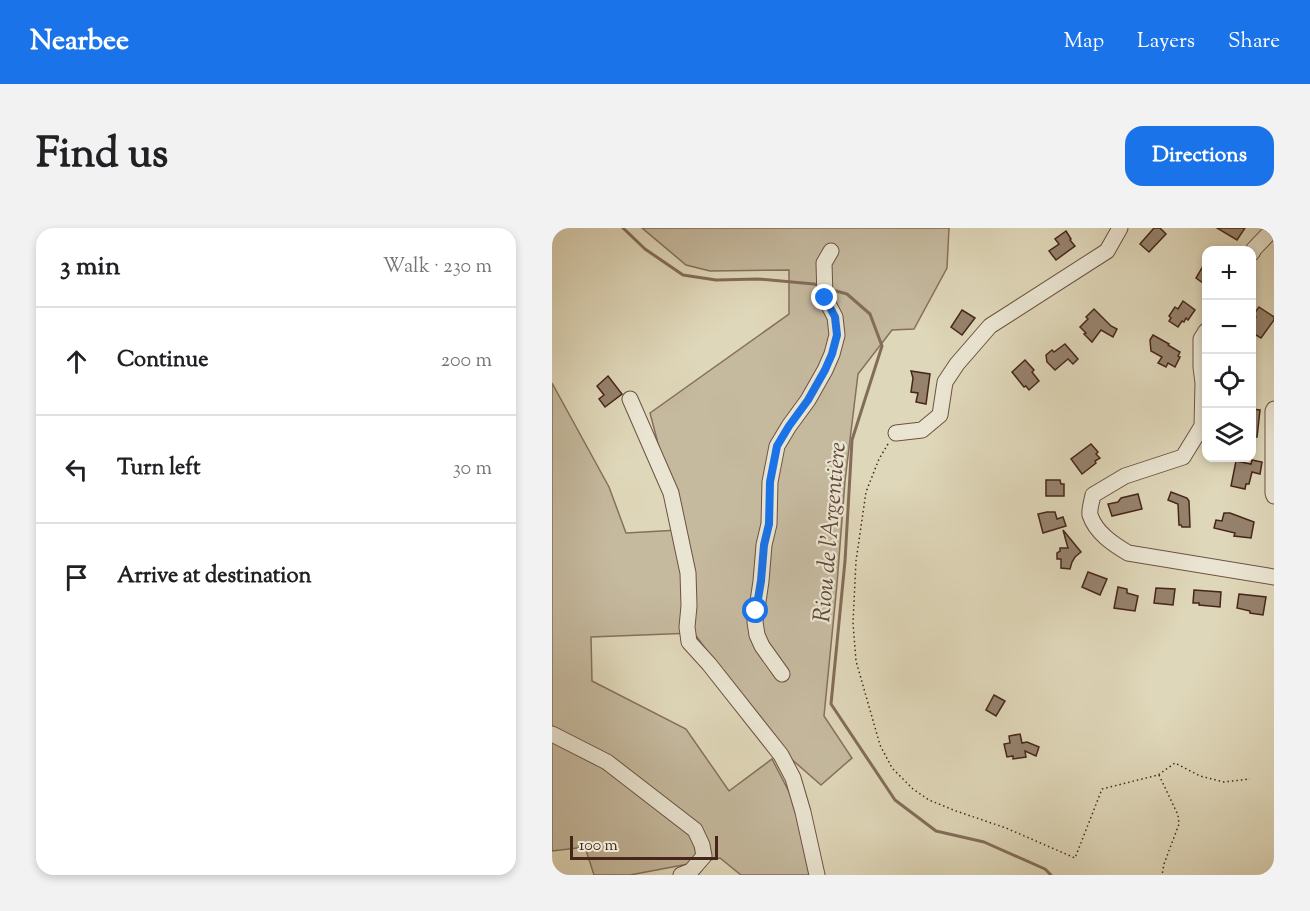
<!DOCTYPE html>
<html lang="en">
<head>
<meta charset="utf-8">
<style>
	:root { --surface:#fff; --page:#f2f2f2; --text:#202124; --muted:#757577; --line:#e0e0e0; --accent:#1a73e8 }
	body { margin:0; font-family:"Sorts Mill Goudy",serif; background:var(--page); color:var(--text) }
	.controls { position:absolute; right:18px; top:18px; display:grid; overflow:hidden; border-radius:12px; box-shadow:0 3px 9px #0003 }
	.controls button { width:54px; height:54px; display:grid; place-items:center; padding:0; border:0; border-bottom:2px solid var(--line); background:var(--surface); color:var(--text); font:30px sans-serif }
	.scale { position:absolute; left:18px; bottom:15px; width:148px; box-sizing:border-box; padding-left:6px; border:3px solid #46261a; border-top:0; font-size:16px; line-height:21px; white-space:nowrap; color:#46261a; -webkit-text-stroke:4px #eae5d2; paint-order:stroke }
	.stop { position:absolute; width:18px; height:18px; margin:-14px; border:4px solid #1a73e8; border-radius:50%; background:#fff }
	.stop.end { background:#1a73e8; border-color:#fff; box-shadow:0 2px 6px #0008 }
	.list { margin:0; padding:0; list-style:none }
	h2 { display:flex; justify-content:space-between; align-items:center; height:78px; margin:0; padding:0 24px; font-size:26px }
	h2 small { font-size:20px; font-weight:400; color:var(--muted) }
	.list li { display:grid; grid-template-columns:39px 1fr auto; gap:18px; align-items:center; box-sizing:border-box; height:108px; padding:0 24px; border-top:2px solid var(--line) }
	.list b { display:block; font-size:22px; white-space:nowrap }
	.list em { font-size:20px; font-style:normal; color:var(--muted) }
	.icon { flex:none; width:33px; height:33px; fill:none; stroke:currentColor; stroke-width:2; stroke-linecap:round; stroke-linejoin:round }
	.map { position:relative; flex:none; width:722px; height:647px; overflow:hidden; border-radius:18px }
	header { display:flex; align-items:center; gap:36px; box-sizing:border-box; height:84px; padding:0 30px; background:var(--accent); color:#fff }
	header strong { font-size:28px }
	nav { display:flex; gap:33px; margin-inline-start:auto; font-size:21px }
	.intro { display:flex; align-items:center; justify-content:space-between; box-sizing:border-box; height:144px; padding:0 36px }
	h1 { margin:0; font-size:42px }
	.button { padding:15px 27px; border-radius:18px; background:var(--accent); color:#fff; font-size:21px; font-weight:700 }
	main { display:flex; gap:36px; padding:0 36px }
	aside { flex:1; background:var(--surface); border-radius:18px; box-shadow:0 3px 9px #0003 }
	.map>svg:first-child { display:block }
	.green { fill:#c5b99e; stroke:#86705c; stroke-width:1.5 }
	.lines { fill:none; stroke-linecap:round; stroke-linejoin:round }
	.stream { stroke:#836c59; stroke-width:3 }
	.building { fill:#96826d; stroke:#46261a; stroke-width:1.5 }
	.minor-casing { stroke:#6c5242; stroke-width:17 }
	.path { stroke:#46261a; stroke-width:1.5; stroke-dasharray:1.5 3; stroke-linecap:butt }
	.minor { stroke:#eae5d2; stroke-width:15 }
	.route { stroke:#1a73e8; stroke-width:8 }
	.labels { text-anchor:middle; stroke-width:4.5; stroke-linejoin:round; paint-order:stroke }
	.water-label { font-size:24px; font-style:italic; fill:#64493a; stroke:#eae5d2 }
</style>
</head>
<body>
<header>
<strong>Nearbee</strong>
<nav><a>Map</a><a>Layers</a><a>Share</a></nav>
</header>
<div class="intro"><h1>Find us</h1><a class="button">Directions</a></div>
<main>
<aside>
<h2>3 min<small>Walk · 230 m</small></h2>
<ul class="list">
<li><svg class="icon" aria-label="ahead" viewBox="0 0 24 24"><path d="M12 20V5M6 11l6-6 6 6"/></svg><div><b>Continue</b></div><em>200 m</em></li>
<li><svg class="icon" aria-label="left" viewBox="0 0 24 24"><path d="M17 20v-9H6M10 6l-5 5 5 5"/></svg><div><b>Turn left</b></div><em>30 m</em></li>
<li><svg class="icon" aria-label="arrive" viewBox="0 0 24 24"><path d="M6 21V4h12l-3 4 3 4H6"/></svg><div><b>Arrive at destination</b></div></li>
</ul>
</aside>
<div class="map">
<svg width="722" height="647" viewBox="0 0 722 647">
	<rect width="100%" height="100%" fill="#dfd7b9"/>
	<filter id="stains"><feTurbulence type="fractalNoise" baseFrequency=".00333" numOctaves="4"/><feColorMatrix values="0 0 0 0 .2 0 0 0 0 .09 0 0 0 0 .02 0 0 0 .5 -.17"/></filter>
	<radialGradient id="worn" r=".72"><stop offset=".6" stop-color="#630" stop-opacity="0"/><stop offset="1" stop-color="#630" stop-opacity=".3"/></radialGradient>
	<path class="green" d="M90,0H397L395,40L362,101L340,102L306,146L293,253L285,356L272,488L300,530L269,557L229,522L200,484L142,405L39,409L40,453L134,501L177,563L220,531L246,581L269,647H189L168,630L78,647H42L33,619L0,623V155L57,259L74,305L127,302L119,265L98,185L237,86V42L158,43L134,37Z"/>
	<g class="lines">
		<g class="stream">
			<path d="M71,0L93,21L131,47L164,52L206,51L262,56L268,58"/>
			<path d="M277,61L295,66L318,86L330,118L300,212L293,333L279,476L343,572L384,603L432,614L493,641L499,647"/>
		</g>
	</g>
	<g class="building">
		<path d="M602,0H608L614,6L597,24L588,16Z"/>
		<path d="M665,0H693L685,12Z"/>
		<path d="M514,3L519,11L518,12L523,18L504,32L497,23L507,16L503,11Z"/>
		<path d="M654,33V57L644,50Z"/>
		<path d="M631,73L643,82L636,92L634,90L632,94L630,93L626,99L617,93L619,90L617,88L623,79L626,81Z"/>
		<path d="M707,79L722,89V92L709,110L699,104V96L704,89L701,87Z"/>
		<path d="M542,81L559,98L565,101L561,109L549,102L540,114L532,106L534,105L528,99L536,91L534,89Z"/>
		<path d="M410,82L423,90L410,107L399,99Z"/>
		<path d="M601,107L617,116L616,117L628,124L626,128L628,129L623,139L616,135L614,139L606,135L610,129L599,123L598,112Z"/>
		<path d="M513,116L526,131L521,136L516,131L503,142L495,134L494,127L500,122L502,124Z"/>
		<path d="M473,132L482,142L480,144L487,153L477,162L474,158L472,159L460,144Z"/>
		<path d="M359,143L378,146L374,176L364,174L366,165L359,164L361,150Z"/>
		<path d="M56,148L70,166L53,179L47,171L52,167L45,158Z"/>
		<path d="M699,181L708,182L705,209H699Z"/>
		<path d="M539,216L546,224L544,226L548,230L543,233L544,235L530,246L519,231Z"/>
		<path d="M700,232L710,234L708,246L700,244L697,256H694L693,261L679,258L684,233L699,236Z"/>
		<path d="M494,252H508L509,256H512V268H494Z"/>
		<path d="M619,264L635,270L637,273L638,299H630L629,297H627L626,276L616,272Z"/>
		<path d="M586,266L590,281L560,288L556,276L566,274L569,270Z"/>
		<path d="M495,284H503L505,291L511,289L514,298L491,305L486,286Z"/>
		<path d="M672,285H678L702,294L699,310L682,308L683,305L662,300L664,292L670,293Z"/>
		<path d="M511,302L529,324L523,329L520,334L518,341L509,340V331H505V325L508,323V320H516Z"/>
		<path d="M536,344L555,351L548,367L530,359Z"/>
		<path d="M566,359L575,361V365L586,368L583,383L562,380Z"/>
		<path d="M604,360L623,361L621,377L602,375Z"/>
		<path d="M642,362L669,364L668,379L647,377V375H641Z"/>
		<path d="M687,366L714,369L711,387L698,385V383L685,380Z"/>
		<path d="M442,467L453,473L444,488L434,482Z"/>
		<path d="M468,506L470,515L475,514L487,519L484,528L473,523L474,529L461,531V528L455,529L452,516L458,515L457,508Z"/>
	</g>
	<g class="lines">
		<g class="minor-casing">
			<g id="minor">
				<path d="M700,25L702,21L722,0"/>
				<path d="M654,103L649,111V139L651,155L650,198L631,229L573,248L541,267C540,273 537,281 538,287C544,305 561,316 576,325L722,349"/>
				<path d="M78,171L119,265L136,345L137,378L135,399L137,414L157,436L229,527L241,550L251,584L265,647"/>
				<path d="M722,181L721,183V265L722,268"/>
				<path d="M344,205L370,202L388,187L393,154L405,136L438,98L555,23L568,0"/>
				<path d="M230,446L210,418L205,407L203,394L209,353L212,317L217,296L218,254L225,218L237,198L256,172L273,142L280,126L285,107L283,89L273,70L272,35L279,23"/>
				<path d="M0,506L55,534L143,602L150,617L152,628L139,643L129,647"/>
			</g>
		</g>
		<g class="path">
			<path d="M336,216L327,231L314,264L304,333L301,395L304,433L328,517L340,540L361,561L377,572L404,583L454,600L523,630L550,561L606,547L623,535L648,548L672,554L698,551"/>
			<path d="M607,547L626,587L627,596L612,636L610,647"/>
		</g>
		<use href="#minor" class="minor"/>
	</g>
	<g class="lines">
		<path class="route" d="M204,383L209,353L212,317L217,296L218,254L225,218L237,198L256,172L273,142L280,126L285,107L283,89L273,70"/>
	</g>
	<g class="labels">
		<g class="water-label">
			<text transform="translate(277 304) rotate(-85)" y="8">Riou de l'Argentière</text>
		</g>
	</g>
	<rect width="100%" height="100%" filter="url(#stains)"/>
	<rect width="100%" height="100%" fill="url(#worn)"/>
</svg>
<div class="controls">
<button>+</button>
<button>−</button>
<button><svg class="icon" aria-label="locate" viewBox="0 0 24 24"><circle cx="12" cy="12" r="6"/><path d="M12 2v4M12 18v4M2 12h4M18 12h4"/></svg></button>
<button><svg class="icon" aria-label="layers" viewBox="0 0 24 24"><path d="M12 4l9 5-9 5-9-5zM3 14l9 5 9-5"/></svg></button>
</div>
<div class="scale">100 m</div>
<div class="stop" style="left:204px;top:383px"></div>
<div class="stop end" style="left:273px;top:70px"></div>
</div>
</main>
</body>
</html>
